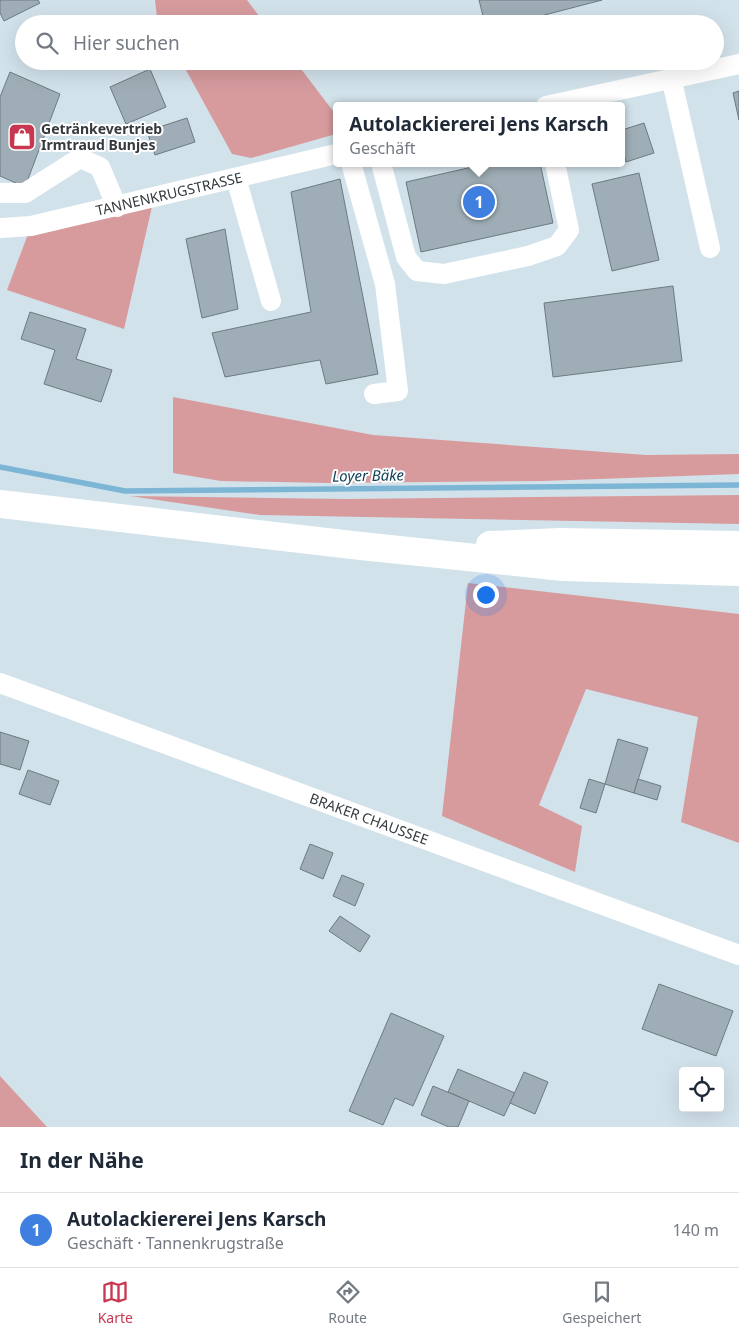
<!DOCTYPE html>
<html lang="de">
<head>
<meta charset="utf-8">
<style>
	:root { --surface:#fff; --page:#f2f2f3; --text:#1f2937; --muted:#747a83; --line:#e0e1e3; --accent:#c7374f }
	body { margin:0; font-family:"Noto Sans",sans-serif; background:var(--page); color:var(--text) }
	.controls { position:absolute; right:15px; bottom:15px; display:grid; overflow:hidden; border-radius:5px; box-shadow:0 5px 20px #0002 }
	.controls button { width:45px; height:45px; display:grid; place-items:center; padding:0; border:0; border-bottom:1px solid var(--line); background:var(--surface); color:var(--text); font:25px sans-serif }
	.you { position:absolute; left:485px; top:594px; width:18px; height:18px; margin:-12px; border:4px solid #fff; border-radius:50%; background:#1a73e8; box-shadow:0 0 0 8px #1a73e833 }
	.badge { display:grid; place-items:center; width:32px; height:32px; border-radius:50%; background:var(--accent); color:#fff; font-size:16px; font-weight:700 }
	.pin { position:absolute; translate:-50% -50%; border:2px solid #fff; box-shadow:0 1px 5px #0006 }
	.popup { position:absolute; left:333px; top:102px; width:292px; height:65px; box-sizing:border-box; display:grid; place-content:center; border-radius:5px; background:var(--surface); filter:drop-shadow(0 1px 4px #0005); font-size:16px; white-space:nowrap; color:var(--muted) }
	.popup b { font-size:19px; color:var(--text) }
	.popup::after { content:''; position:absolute; left:50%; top:100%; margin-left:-10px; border:10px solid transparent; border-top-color:var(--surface) }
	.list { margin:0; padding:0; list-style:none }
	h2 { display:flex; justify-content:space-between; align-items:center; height:65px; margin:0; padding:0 20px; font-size:21px }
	h2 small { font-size:16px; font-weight:400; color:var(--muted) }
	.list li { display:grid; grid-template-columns:32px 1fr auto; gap:15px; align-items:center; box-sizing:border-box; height:75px; padding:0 20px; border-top:1px solid var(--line) }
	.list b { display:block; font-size:19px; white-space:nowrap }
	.list p { margin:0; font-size:16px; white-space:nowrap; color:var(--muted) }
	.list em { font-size:16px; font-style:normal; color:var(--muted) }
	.icon { flex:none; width:28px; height:28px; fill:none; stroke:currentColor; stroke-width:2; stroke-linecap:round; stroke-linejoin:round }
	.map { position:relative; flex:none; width:739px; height:1127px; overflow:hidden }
	.search { position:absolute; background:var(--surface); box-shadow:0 5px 20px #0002; left:15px; right:15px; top:15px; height:55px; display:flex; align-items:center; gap:12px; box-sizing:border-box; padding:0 18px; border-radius:28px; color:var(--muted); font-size:19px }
	.sheet { height:140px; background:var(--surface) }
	nav { display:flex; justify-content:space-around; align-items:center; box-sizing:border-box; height:70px; border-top:1px solid var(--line); background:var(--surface); font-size:14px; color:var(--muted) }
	nav a { display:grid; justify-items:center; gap:2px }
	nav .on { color:var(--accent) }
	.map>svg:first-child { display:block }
	.green { fill:#d79b9e }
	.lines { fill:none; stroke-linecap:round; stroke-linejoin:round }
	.stream { stroke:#7db6d5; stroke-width:5.5 }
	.building { fill:#9faeb6; stroke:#6c7a81 }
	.minor { stroke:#fff; stroke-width:20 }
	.highway { stroke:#fff; stroke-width:28 }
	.labels { text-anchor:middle; stroke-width:4; stroke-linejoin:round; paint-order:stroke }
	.poi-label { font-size:14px; font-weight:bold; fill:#343a3d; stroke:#fff; text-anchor:start }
	.street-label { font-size:14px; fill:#343a3d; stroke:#fff }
	.water-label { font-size:15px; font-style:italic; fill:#114157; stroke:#fff }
</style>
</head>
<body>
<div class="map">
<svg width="739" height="1127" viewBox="0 0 739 1127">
	<rect width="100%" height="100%" fill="#d2e2eb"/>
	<g class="green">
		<path d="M155,0H247L265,24H160L157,18Z"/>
		<path d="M181,61H295L336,115V134L251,158L232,154Z"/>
		<path d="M154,198L124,329L7,290L31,226Z"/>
		<path d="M173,397L373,435L646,455L739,454V474L543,481L329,483L221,481L173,473Z"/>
		<path d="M739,495V524L260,515L130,496L346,499Z"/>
		<path d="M468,583L739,614V843L681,822L698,717L586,689L539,805L582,826L575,872L442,816Z"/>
		<path d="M0,1076L47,1127H0Z"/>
	</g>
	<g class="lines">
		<path class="stream" d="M0,467L125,491L739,485"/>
	</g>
	<g class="building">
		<path d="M0,0H38L40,3L4,21L0,13Z"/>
		<path d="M479,0H602L510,24H485Z"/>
		<path d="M102,61H122L105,69Z"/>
		<path d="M150,69L166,107L126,124L110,87Z"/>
		<path d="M10,72L60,94L25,187L0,176V97Z"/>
		<path d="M739,91V120L733,93Z"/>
		<path d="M187,118L195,142L155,155L147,131Z"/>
		<path d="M644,123L654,153L626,162L622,147V130Z"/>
		<path d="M490,163H540L553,223L421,252L406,182Z"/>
		<path d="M639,173L659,260L612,271L592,184Z"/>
		<path d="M340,179L378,374L326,384L320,360L225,377L212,333L311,312L291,192Z"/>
		<path d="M225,229L238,309L202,318L186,239Z"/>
		<path d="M673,286L682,361L553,377L544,303Z"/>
		<path d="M30,312L86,329L76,359L112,370L101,402L44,384L55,350L21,339Z"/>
		<path d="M0,732L29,741L20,770L0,764Z"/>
		<path d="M618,739L648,748L634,793L605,784Z"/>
		<path d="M28,770L59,781L50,805L19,794Z"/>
		<path d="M589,779L605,784L596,813L580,808Z"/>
		<path d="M638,779L661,786L657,800L634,793Z"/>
		<path d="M310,844L333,853L323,879L300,869Z"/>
		<path d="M342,875L364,884L355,906L333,896Z"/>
		<path d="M340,916L370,936L360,952L329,931Z"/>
		<path d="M659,984L733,1011L716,1056L642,1029Z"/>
		<path d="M391,1013L444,1036L413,1106L395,1098L383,1125L349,1111Z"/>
		<path d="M458,1069L515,1093L504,1116L448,1092Z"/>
		<path d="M524,1072L548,1082L535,1114L510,1103Z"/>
		<path d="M433,1086L469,1101L458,1127H449L421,1115Z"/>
	</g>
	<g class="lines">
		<g class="minor">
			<path d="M671,77L710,248"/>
			<path d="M546,106L739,64"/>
			<path d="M351,163L385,284L398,391L374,394"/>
			<path d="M381,163L406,257L417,271L444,274L528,256L557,246L569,230L555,163"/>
			<path d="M236,178L271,301"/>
			<path d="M0,193H25L80,158L100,167L117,207"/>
			<path d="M0,228L31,226L336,154"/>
			<path d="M0,683L739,955"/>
		</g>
		<g class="highway">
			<path d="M0,504L361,546L563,567L739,572"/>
			<path d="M490,545L560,542L739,545"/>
		</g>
	</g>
	<defs>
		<g id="shop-square" transform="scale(1.4375)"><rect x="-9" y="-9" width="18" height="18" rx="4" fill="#c7374f" stroke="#fff"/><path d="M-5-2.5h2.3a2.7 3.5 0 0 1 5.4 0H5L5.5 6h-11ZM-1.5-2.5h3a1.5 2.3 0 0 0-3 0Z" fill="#fff"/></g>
	</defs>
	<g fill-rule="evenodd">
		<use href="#shop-square" x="22" y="137"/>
	</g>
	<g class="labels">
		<g class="poi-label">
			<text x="41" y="134">Getränkevertrieb<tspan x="41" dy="16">Irmtraud Bunjes</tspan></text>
		</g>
		<g class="street-label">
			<text transform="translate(169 194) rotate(-13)" y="5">TANNENKRUGSTRASSE</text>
			<text transform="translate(369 819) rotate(20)" y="5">BRAKER CHAUSSEE</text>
		</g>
		<g class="water-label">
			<text transform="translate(368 476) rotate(-1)" y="5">Loyer Bäke</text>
		</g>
	</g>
</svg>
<div class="controls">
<button><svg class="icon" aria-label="locate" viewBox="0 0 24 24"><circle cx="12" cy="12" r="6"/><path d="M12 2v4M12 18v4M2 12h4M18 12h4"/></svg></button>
</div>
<div class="you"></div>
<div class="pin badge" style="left:479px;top:202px;background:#3f7fe0">1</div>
<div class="popup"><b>Autolackiererei Jens Karsch</b>Geschäft</div>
<div class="search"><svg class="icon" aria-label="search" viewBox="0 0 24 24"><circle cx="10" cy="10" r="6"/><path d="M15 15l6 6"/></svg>Hier suchen</div>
</div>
<section class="sheet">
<h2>In der Nähe<small></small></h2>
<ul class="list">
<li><span class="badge" style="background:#3f7fe0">1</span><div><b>Autolackiererei Jens Karsch</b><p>Geschäft · Tannenkrugstraße</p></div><em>140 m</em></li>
</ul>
</section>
<nav>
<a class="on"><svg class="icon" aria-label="map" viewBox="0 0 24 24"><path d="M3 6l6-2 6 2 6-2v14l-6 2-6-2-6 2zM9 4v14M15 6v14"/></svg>Karte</a>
<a><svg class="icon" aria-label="directions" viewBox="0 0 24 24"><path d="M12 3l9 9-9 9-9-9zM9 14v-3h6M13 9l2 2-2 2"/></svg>Route</a>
<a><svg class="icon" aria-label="saved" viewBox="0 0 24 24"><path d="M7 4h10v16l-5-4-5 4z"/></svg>Gespeichert</a>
</nav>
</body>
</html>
